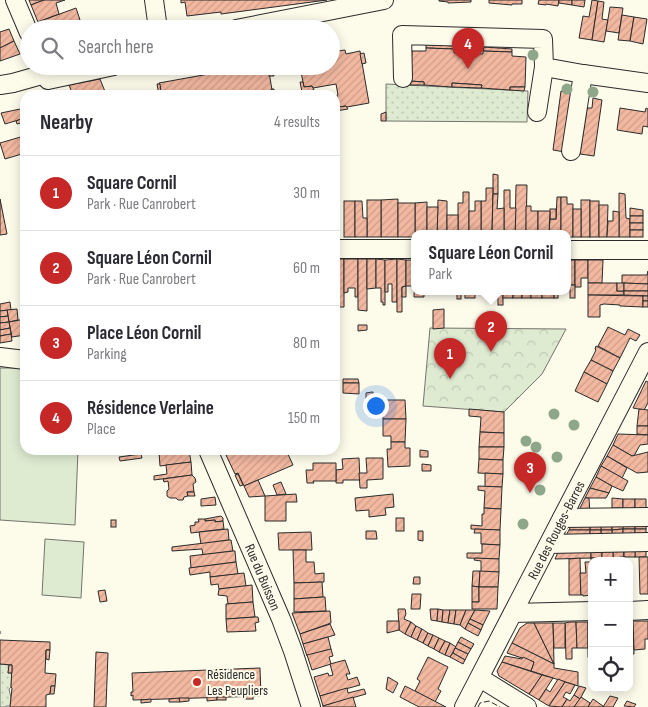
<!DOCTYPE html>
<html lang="en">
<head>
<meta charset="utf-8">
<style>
	:root { --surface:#fff; --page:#f2f2f3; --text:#2b2b33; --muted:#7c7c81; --line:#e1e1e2; --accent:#c62828 }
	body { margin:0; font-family:"Sofia Sans Condensed",sans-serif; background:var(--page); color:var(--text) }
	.controls { position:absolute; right:15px; bottom:15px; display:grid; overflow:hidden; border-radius:10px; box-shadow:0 2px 12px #0003 }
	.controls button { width:45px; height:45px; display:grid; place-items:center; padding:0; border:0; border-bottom:1px solid var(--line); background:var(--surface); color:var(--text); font:25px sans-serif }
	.you { position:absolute; left:375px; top:405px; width:18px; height:18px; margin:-12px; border:4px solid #fff; border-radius:50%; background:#1a73e8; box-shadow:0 0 0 8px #1a73e833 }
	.badge { display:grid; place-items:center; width:32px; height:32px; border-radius:50%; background:var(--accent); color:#fff; font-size:16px; font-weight:700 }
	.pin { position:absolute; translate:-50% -41px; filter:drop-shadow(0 1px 2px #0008) }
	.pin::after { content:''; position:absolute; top:26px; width:18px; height:15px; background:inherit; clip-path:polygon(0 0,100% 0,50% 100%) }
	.popup { position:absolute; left:411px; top:230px; width:160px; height:65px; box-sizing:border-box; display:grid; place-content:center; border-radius:10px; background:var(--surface); filter:drop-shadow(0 1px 4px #0005); font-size:16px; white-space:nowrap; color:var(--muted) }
	.popup b { font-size:19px; color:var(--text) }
	.popup::after { content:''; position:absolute; left:50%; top:100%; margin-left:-10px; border:10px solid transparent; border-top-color:var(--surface) }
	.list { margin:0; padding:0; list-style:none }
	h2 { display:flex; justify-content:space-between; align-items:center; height:65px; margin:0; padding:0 20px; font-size:21px }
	h2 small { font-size:16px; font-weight:400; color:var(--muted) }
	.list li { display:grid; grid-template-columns:32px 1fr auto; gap:15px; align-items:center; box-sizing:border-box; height:75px; padding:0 20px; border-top:1px solid var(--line) }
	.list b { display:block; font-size:19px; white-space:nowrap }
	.list p { margin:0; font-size:16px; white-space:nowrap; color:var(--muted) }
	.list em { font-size:16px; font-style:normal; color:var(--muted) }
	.icon { flex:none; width:28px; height:28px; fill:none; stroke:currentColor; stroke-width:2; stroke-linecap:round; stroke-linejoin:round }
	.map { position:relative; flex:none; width:648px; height:707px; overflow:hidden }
	.search { position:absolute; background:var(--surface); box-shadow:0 2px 12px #0003; left:20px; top:20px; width:320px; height:55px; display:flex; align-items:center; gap:12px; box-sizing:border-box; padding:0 18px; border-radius:28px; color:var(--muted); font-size:19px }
	.panel { position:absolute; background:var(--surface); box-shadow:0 2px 12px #0003; left:20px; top:90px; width:320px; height:365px; border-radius:15px }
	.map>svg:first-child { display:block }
	.grass { fill:url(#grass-dots); stroke:#74746e }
	.park { fill:url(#park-crowns); stroke:#74746e }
	.pitch { fill:#deebd1; stroke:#74746e }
	.building { fill:url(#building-hatch); stroke:#2b2b2b }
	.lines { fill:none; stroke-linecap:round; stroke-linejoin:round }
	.minor-casing { stroke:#2b2b2b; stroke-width:20 }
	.minor { stroke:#fdfbea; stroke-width:18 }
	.fence { stroke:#2b2b2b; stroke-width:1; stroke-dasharray:6 2.5; stroke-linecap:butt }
	.tree { fill:#8ea78a }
	.poi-dot { fill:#c62828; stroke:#fdfbea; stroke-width:2 }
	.labels { text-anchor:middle; stroke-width:4; stroke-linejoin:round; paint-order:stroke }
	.street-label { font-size:14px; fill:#2b2b2b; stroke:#fdfbea }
	.poi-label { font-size:14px; fill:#2b2b2b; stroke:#fdfbea; text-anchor:start }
</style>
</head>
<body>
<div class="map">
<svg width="648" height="707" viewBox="0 0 648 707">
	<defs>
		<pattern id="grass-dots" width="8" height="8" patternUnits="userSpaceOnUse" patternTransform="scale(1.25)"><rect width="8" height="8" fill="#deebd1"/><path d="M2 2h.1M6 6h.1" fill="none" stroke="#bfcab4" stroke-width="1.8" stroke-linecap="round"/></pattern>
		<pattern id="park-crowns" width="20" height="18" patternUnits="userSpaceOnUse" patternTransform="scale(1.25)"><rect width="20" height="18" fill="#deebd1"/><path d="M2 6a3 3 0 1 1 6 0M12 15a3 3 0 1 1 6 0" fill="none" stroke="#bfcab4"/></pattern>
		<pattern id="building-hatch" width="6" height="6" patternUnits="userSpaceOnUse" patternTransform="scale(1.25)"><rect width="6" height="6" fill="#f2b8a0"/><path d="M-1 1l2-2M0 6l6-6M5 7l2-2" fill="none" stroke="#d09e8a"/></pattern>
	</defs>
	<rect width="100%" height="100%" fill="#fdfbea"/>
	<g class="grass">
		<path d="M386,84L528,91L527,122L386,121Z"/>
		<path d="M0,664L9,665L8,673H12L11,687L9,689L11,698L10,706H6V707H0Z"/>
	</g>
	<path class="park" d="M430,328L566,329L542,374L504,412L423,406Z"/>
	<g class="pitch">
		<path d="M0,368H25V450H78L75,525L0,520Z"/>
		<path d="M45,539L84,542L81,598L42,595Z"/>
	</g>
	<g class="building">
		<path d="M29,0H44L31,5Z"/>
		<path d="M44,0H65L56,3L59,14L38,22L31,5Z"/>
		<path d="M181,0H327L221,14V12L187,16L185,2L181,3Z"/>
		<path d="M439,0H471V2L448,3V2L439,1Z"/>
		<path d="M489,0H522V4H512V5L489,3Z"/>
		<path d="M539,0H559L558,6L546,4V5L538,4Z"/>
		<path d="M559,0H572V5L559,3Z"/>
		<path d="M572,0H585L584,7L572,5Z"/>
		<path d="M592,0L598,1L592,40L579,38L583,16L589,17Z"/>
		<path d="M598,1L604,2L602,19L608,20L604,42L592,40Z"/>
		<path d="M610,7L623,8L619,33L606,31Z"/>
		<path d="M76,8L80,20L60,27L61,29H41L38,22Z"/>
		<path d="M622,15L634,17L630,41L618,40Z"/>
		<path d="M634,17L647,19L643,44L630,41Z"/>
		<path d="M9,29L14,41L0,48V32Z"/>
		<path d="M14,41L20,54L0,61V48Z"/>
		<path d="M426,44L454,46V49L426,48Z"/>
		<path d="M484,47L512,49V52L483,51Z"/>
		<path d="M426,48L454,49V53L483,54V51L512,52V56L526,57L525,87H510V90L481,88L482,85L452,83V87L424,85V82L410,81L412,51H426Z"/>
		<path d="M345,50L346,54L360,51L369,103L347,107L346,106L339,107L337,95H338L336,84L313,88L312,86L304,87L300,67L297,68V66H331V52Z"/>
		<path d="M364,53L366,63L362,64L360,54Z"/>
		<path d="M253,66H270L271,72H269L272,90L265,92V94L261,95H164L163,91L161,92L159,83Z"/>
		<path d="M270,66H272L274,76H269V72H271Z"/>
		<path d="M293,66H297V68L300,67L301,73L295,74Z"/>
		<path d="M100,79L106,94L104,95H73L69,85Z"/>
		<path d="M410,81L424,82V85H410Z"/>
		<path d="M300,82H303L304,87L312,86L314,90L302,92Z"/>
		<path d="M452,83L482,85L481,88L452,87Z"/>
		<path d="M157,84H160L161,92L163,91L164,95H159Z"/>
		<path d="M510,87H525L524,91L510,90Z"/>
		<path d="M272,89H274L275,94L265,95V92L272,90Z"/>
		<path d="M561,91L574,93L565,152L553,150Z"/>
		<path d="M593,98L602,100L594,156L580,154L587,108H592Z"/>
		<path d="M335,101H338L339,107L346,106L348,109L336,111Z"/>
		<path d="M25,108V118L5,124L1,113Z"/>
		<path d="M620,108L645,112L646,108L648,109V127L643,126L642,134L617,130Z"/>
		<path d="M386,112V121H381V114Z"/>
		<path d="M24,118L25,122L17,124L16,121Z"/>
		<path d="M25,127V136H24L21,128Z"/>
		<path d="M24,136H25V153L5,159L0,143Z"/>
		<path d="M493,174L498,175V194H493Z"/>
		<path d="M516,185H527L526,233H515Z"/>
		<path d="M486,188H493L492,233H481V201H486Z"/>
		<path d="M504,190H510V208H516L515,233H504Z"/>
		<path d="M463,192H469V233H458V203H463Z"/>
		<path d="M619,193L625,194L626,218L630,219V237H619Z"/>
		<path d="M493,194H498L497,209L504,208V233H492Z"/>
		<path d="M557,197H561V233H549L550,219H556Z"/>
		<path d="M561,197H567V204H573V237H567V233H561Z"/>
		<path d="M0,199L7,234L0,235Z"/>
		<path d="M398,199V237H381V200Z"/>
		<rect x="367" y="200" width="14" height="37"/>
		<path d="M438,200L447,201V233H437Z"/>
		<rect x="581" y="200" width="9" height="37"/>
		<rect x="344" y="201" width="11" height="36"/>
		<path d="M355,201H362L363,218H367V237H355Z"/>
		<path d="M475,201H481V233H469V211H475Z"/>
		<rect x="590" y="201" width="9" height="36"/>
		<path d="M427,202V233H415V203Z"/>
		<rect x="398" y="203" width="17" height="34"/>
		<path d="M599,205H608L607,237H599Z"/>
		<path d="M526,206H531V211H538V233H526Z"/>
		<path d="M427,207H438L437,233H427Z"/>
		<path d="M630,208L643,210V216H630Z"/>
		<rect x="550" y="209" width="6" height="10"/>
		<rect x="573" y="209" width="8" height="28"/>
		<path d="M538,211H550L549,233H538Z"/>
		<path d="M613,211L619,212V237H607L608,221H613Z"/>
		<rect x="447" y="215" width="11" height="18"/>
		<rect x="630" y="216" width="13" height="7"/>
		<rect x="630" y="223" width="13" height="7"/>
		<rect x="630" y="230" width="13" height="7"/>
		<path d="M335,259H344V307H339L338,288H335Z"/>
		<path d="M344,259H358V297H355V288H348V292L344,293Z"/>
		<path d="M358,259H367V311L358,310Z"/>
		<path d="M367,259H376V288L367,289Z"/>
		<path d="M376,259L385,260V305H383V302H381V288H376Z"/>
		<path d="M397,259V302H392V284H388V292H385V260Z"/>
		<path d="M397,259L406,260V286L402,287V312H397Z"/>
		<rect x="406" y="260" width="9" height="26"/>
		<path d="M415,260V291H424V297H414Z"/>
		<rect x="567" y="260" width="8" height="25"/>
		<path d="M575,260H588V278H581V287H575Z"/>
		<path d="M588,260H603L602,283H588Z"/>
		<path d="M648,271V284L622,283V275H647Z"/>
		<path d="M588,283H617V291H624V295H588Z"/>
		<rect x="617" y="283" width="7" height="8"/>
		<path d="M624,283L648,284V291H624Z"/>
		<rect x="570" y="285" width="5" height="13"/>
		<path d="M406,286V297H402V287Z"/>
		<rect x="457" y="291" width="4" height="8"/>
		<rect x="465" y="291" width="10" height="7"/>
		<rect x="498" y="291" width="5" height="14"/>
		<rect x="503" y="291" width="10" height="7"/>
		<rect x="513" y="291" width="9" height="7"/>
		<rect x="522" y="291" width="9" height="7"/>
		<rect x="531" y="291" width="11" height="7"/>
		<rect x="542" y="291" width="12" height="7"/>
		<rect x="554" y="291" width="4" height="7"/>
		<path d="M624,291H648V296L624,295Z"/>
		<path d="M588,295L643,296V307L620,306V305L604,304L600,305V317H588Z"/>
		<rect x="643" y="296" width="5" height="5"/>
		<rect x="643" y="301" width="5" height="6"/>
		<path d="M10,302L11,310L0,311V304Z"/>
		<path d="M17,309L18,320L9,322L7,310Z"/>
		<path d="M444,309V328L433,329V310Z"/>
		<path d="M7,310L8,316L0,317V311Z"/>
		<path d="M8,316L9,322L0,323V317Z"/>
		<path d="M25,319V335L12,337L9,322Z"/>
		<path d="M9,322L10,328L0,330V323Z"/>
		<path d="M358,325H367V330L358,331Z"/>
		<path d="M608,327L625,335L628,329L640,335L636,341L630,338L620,358L598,346Z"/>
		<path d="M10,328L11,334L0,336V330Z"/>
		<path d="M11,334L12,341L0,343V336Z"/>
		<path d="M596,346L620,358L613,371L591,360L596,350L595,349Z"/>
		<path d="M591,360L613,371L607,384L584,372Z"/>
		<path d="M584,372L607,384L598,402L575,391Z"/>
		<path d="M343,379H358L359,383H343Z"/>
		<path d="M646,381L648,382V403L644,410L633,408Z"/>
		<path d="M343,383H359V394L343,393Z"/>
		<path d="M372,392H373V406H366V393Z"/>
		<path d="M383,400H405L406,419H383Z"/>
		<path d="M469,409L504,412V433L480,432L481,417L469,416Z"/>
		<path d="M639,409L648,410V426H637Z"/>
		<path d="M383,419H406L405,442H391V436H383Z"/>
		<path d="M637,426H648V435L637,434Z"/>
		<path d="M480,432L504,433V447H479Z"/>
		<path d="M618,434L648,435V444L640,445L634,456H632L613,445Z"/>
		<path d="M391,442H405V448H410V466L388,467L387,449H391Z"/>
		<path d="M613,445L632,456L648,452V472L637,473L607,456Z"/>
		<path d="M479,447H504L503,460L479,459Z"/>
		<path d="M174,450H189L191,462L160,466L159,452Z"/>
		<path d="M228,450H286L293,465L244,486L238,473L235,474L226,455L229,453Z"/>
		<path d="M420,450L428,451V457H420Z"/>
		<path d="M141,454L142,458L120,461L119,457Z"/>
		<path d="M607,456L627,468L622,478L601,466Z"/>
		<path d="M359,458L360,480H343V483H336V470L343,469L342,459Z"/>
		<path d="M366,458H383V479L367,480V488H360L359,473H367Z"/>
		<path d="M479,459L503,460V474L478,473Z"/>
		<path d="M191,462L192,475L154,480V476L167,474L166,465Z"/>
		<path d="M313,463H336V481H313L314,483H307L306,470H313Z"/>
		<path d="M422,464L431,465V471H422Z"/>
		<path d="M601,466L628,481L623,491L612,486L596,477Z"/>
		<path d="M485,473L503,474L502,487H485Z"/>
		<path d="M238,474L243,485L240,486L235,475Z"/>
		<path d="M192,475L195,478L196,482L193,484L194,492H187L188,496L184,497L183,500H178L176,498H170L167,496V491L169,489L168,481L164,482L163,479Z"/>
		<path d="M596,477L612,486L609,493L590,488Z"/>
		<path d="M258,480L265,496L249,497L244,486Z"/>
		<path d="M281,482L286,494L277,495L273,485Z"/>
		<path d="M478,486L502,487L501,509L484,508L485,491L478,490Z"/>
		<path d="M590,488L609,493L606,498H585Z"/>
		<path d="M187,492H194L195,496H188Z"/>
		<path d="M296,494L297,502H286V521H265V496Z"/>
		<path d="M393,494L394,507L385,508L386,515L369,517V510L356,511L355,498Z"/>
		<path d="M215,497L216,505L201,506V499Z"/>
		<path d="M585,498H589L590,514H577Z"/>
		<path d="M612,498L623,499V508H612Z"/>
		<rect x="623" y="499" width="12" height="16"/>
		<path d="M635,499H646V508H642V512H635Z"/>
		<path d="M484,508L501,509L500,530L471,529V525L482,526V514H484Z"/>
		<path d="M221,516L223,518V521L215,522V520L205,521V519Z"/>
		<rect x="396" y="518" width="8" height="13"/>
		<path d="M635,518V529H623V519Z"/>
		<rect x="635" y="518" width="11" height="11"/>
		<path d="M198,519H205V521L215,520V522L223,521L224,529L191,533L190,526L195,525V522H199Z"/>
		<rect x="601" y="519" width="11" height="11"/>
		<path d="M601,519V530H590V520Z"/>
		<path d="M612,519H623V529L612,530Z"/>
		<rect x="111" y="520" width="5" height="7"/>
		<path d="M574,520H590V530H569Z"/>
		<path d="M228,529L229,540L201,544L199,532Z"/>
		<path d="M475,529L500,530V545L481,544V533H474Z"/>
		<path d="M623,529V540L612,541V530Z"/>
		<rect x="623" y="529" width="12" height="11"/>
		<rect x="635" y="529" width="11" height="11"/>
		<path d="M569,530H590V541H563Z"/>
		<path d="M590,530H601L602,541H590Z"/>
		<path d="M601,530H612V541H602Z"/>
		<path d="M366,531H376L377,539H366Z"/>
		<path d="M418,531H423V541L418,540Z"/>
		<path d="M311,532L312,550H279L278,533Z"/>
		<path d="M229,540H231L233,551L203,555L202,549L172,551V547Z"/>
		<path d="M482,544L500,545L499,559L467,558V553H482Z"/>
		<path d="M623,544L624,557L613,558V551Z"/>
		<rect x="635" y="544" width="11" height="13"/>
		<path d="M591,545V558L555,559L561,546Z"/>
		<rect x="624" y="549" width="11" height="8"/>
		<path d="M293,550H306V562H314L315,574L324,573V582L294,583Z"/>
		<path d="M233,551H235L236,562L191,568L190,556Z"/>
		<rect x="591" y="551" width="11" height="7"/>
		<rect x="602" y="551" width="11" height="7"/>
		<path d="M626,557V561H614V558Z"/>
		<path d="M639,557H648V594H640Z"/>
		<path d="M475,558L499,559V572H481V561L474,560Z"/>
		<path d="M580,558L581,595H569V559Z"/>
		<path d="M591,558H599V561H592V592Z"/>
		<rect x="603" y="558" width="11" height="3"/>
		<path d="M236,562L238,574L210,577V572L190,575L189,568Z"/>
		<path d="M585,562H591L592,595L583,596V595H581L580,573H586Z"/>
		<path d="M473,571H480L479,587L472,586Z"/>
		<path d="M480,571L499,572L498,587H479Z"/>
		<path d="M244,573L246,586L219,589L218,584L211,585L210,577Z"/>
		<path d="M414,577H420V584H413Z"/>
		<path d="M322,582L323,597L294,599V583Z"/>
		<path d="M252,585L253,602L228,604L227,596L218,595L219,589Z"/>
		<path d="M472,586L479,587V602H472Z"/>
		<path d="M479,587H498L497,609H472V602H479Z"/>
		<path d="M105,590L107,601L100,602L98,591Z"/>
		<path d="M412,594H421L420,609H411Z"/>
		<path d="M323,597H325L326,611L294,612V599Z"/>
		<path d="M253,602L255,617L226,619V604Z"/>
		<path d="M398,609H405L406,614L404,619L411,622L405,634L399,630Z"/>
		<path d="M430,609H438L437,621L431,620Z"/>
		<path d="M438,609L443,610L442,622L437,621Z"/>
		<path d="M443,610H450L448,623L442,622Z"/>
		<path d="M450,610H456L454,624L448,623Z"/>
		<path d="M456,610H466L460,625L454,624Z"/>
		<path d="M466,610H475L465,629L460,625Z"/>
		<path d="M475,610L490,611L483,625L470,619Z"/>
		<path d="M330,611L331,623L300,634L292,613Z"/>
		<path d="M255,617H258L259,622L255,623L256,631L227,632L226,619Z"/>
		<path d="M470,619L483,625L481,630L468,623Z"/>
		<path d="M387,621H399V630L387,633Z"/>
		<path d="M633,621L634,654H629V622Z"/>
		<path d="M633,621H648V639H645V649L634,650Z"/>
		<path d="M411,622L416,626L411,637L405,634Z"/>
		<path d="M570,622H576L577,648H572V659H566L565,623Z"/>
		<path d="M576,622H588V648H577Z"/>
		<rect x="588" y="622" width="4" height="35"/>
		<path d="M468,623L481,630L478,636L465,629Z"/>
		<path d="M527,623H534L554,664L512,643L520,628Z"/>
		<path d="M534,623H553L554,664Z"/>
		<path d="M553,623H565V648H554Z"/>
		<path d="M330,624L335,635L303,644L300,634Z"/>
		<path d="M416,626L422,629L417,640L411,637Z"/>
		<path d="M422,629L428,633L423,643L417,640Z"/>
		<path d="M428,633L433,635L428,646L423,643Z"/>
		<path d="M433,635L439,638L434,649L428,646Z"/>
		<path d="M328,637L331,649L307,656L303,644Z"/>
		<path d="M461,637L474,644L471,649L458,642Z"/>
		<path d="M439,638L445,641L439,652L434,649Z"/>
		<path d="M0,640L50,642V650H46L45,673L56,674L55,686H51L50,694L46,695V707H10L12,688L11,687L12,665L0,664Z"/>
		<path d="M445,641L450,643L445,655L439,652Z"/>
		<path d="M458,642L471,649L468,654L455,648Z"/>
		<path d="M450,643L456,647L450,657L445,655Z"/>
		<path d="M512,643L554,664V668L578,672V686L531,671L534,662L507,653Z"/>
		<path d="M455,648L468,654L465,660L453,653Z"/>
		<path d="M331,649L333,656L329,657L331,664L312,670L307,655Z"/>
		<path d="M46,650H50L49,660L46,659Z"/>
		<path d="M96,652L108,653L106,707H94Z"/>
		<path d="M453,653L465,660L463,664L450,657Z"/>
		<path d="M505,656L522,659L523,657L534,662L531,671L502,662Z"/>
		<path d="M428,657L448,667L438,689L441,691L435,702L415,691L420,681L417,679Z"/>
		<path d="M345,660L350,674H346L348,680L357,677L360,685L320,696L314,677L328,673L329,676L333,675L330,664Z"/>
		<path d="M502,662L542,675L529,694L499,676L497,671Z"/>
		<path d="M9,665H12V673H8Z"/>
		<path d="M260,668L261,696L133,700V695L131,696V692H133L132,673Z"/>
		<path d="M542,675L553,678L539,700L529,694Z"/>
		<path d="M388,677L398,683L393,693L386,689Z"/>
		<path d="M558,679L565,682L549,706L539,700L546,689L550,692Z"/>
		<path d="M565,682L575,685L570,694L566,692L563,697L567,699L562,707L549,706Z"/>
		<path d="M51,686H55L54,694H50Z"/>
		<path d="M405,686L415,691L446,707H419L400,697Z"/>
		<path d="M579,686L586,688L580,699L574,695Z"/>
		<path d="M347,688L348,693L364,689L366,694L323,706L320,696Z"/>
		<path d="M574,695L580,699L574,707H562L567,699L570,701Z"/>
		<rect x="243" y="696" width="10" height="3"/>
		<path d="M610,696L618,698L613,707H603Z"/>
		<path d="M207,697H217V700L207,701Z"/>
		<rect x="217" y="697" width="9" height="3"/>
		<path d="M353,697L356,707H323V706Z"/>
		<path d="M581,697L590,703L588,707H574Z"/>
		<path d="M179,698L180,702H169V699Z"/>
		<path d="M179,698H189V701L180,702Z"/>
		<path d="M151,699V702L141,703V700Z"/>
		<path d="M593,699L603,706V707H588Z"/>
		<path d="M627,701L635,704H636L634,707L624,706Z"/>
	</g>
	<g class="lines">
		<g class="minor-casing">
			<g id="minor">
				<path d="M15,0L29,33"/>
				<path d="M154,0L158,29"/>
				<path d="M236,29L384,0"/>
				<path d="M403,78L402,35L543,39L544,67L583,74L648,83"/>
				<path d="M48,80L114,66"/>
				<path d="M0,85L13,83L45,74"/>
				<path d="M537,112L544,67"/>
				<path d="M571,151L583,74"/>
				<path d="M335,249H415"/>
				<path d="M567,250H648"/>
				<path d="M0,357L25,360"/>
				<path d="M208,450L281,619L293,651L311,707"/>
				<path d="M562,518L648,517"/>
				<path d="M549,544L648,542"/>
				<path d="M629,611L648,610"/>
				<path d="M513,613L592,611"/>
				<path d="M480,678L527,707"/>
				<path d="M464,707L648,352"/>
			</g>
		</g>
		<use href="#minor" class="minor"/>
		<g class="fence">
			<path d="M0,631V634"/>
			<path d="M478,707L480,703L489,701L500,707"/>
		</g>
	</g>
	<g class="tree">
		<circle cx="533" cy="55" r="5.5"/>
		<circle cx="567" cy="89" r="5.5"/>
		<circle cx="593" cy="92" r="5.5"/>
		<circle cx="554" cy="414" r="5.5"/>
		<circle cx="574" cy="425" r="5.5"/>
		<circle cx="526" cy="441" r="5.5"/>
		<circle cx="536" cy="447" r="5.5"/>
		<circle cx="557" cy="457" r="5.5"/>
		<circle cx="540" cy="490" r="5.5"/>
		<circle cx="523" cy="524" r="5.5"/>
	</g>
	<circle class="poi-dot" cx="197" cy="682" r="5"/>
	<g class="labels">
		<g class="street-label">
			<text transform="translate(556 530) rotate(-63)" y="5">Rue des Rouges-Barres</text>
			<text transform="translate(263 577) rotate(67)" y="5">Rue du Buisson</text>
		</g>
		<g class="poi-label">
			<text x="207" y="679">Résidence<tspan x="207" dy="16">Les Peupliers</tspan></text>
		</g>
	</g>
</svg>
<div class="controls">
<button>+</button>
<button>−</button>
<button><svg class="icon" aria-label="locate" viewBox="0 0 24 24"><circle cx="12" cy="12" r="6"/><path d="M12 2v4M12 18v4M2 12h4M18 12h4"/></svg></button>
</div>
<div class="you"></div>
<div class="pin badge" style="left:450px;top:379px">1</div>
<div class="pin badge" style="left:491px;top:352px">2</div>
<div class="popup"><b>Square Léon Cornil</b>Park</div>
<div class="pin badge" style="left:530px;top:493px">3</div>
<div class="pin badge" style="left:468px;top:69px">4</div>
<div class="search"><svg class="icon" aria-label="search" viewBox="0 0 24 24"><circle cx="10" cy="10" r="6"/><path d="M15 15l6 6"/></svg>Search here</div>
<section class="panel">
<h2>Nearby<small>4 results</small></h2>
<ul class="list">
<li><span class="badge">1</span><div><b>Square Cornil</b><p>Park · Rue Canrobert</p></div><em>30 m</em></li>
<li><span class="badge">2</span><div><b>Square Léon Cornil</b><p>Park · Rue Canrobert</p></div><em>60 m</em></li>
<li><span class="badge">3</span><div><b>Place Léon Cornil</b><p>Parking</p></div><em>80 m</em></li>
<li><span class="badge">4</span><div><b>Résidence Verlaine</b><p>Place</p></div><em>150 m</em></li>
</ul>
</section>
</div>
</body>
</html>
